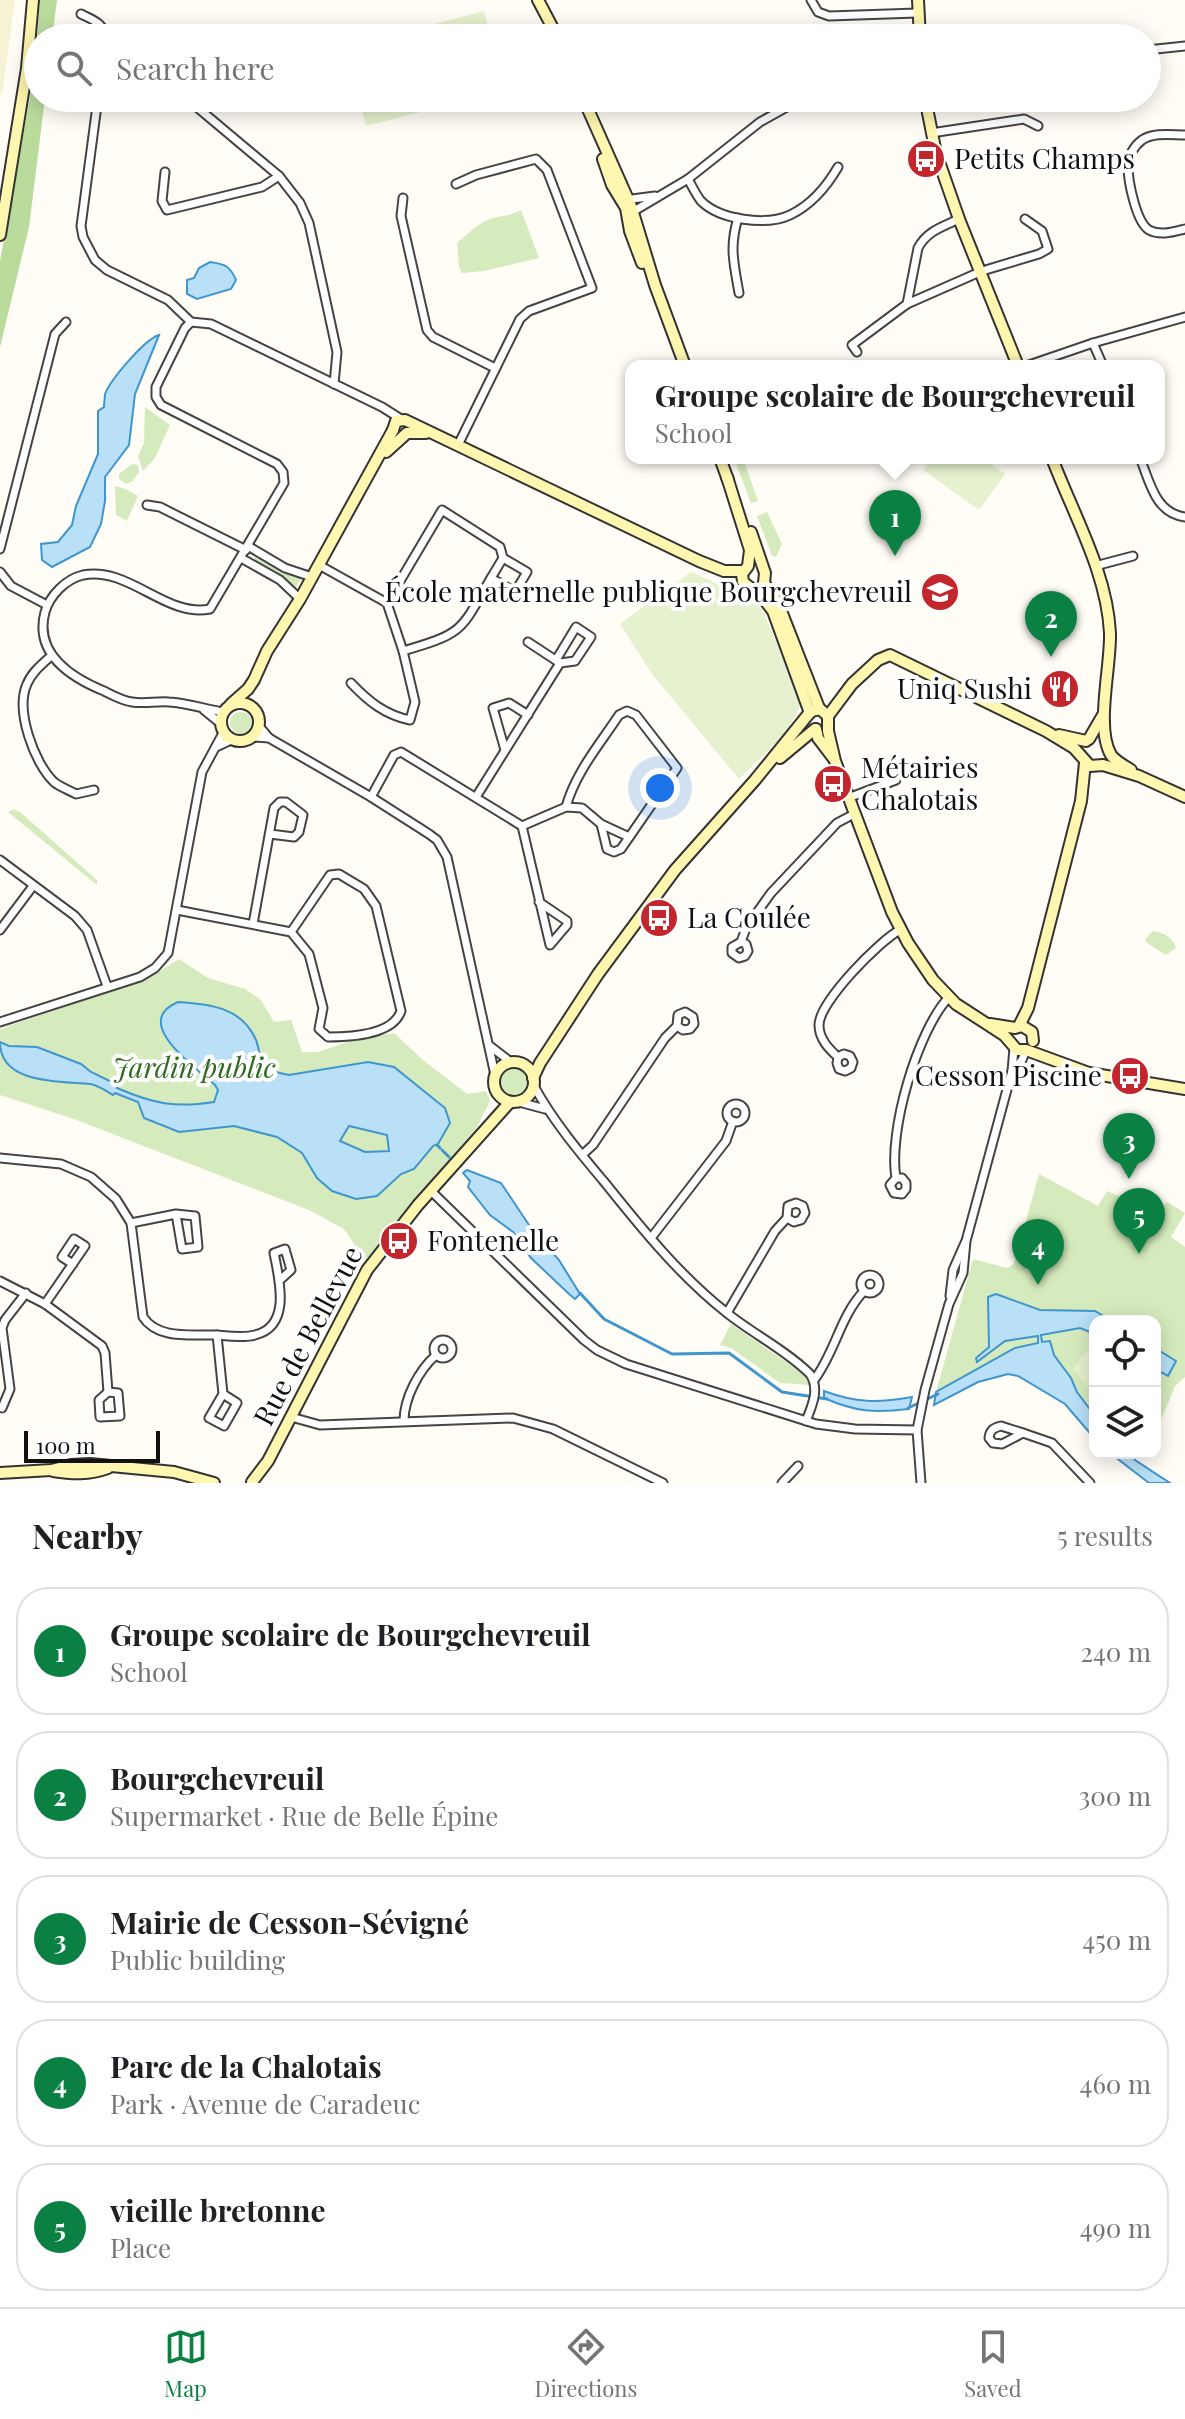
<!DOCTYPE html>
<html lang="en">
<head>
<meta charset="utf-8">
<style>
	:root { --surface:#fff; --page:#f6f6f6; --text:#202124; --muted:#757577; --line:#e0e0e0; --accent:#0b8043 }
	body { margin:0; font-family:"Playfair Display",serif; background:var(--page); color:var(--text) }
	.controls { position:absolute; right:24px; bottom:24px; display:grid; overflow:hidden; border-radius:16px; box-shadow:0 4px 20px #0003 }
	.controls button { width:72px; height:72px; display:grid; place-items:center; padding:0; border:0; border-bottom:2px solid var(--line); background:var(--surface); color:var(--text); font:40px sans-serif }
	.scale { position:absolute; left:24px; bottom:20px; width:136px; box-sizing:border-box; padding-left:8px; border:4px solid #111; border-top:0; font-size:22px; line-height:28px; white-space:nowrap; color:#111; -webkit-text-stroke:6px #fff; paint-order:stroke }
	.you { position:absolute; left:660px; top:788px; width:28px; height:28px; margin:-20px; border:6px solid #fff; border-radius:50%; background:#1a73e8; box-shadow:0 0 0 12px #1a73e833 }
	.badge { display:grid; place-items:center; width:52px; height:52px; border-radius:50%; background:var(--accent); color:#fff; font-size:26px; font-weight:700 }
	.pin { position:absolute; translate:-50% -66px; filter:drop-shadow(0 2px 4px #0008) }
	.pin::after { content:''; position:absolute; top:42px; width:28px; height:24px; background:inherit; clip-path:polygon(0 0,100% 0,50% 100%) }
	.popup { position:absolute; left:625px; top:360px; width:540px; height:104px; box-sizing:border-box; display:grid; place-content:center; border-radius:16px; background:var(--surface); filter:drop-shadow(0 2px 6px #0005); font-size:26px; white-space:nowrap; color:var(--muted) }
	.popup b { font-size:30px; color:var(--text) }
	.popup::after { content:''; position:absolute; left:50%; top:100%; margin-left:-16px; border:16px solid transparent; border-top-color:var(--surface) }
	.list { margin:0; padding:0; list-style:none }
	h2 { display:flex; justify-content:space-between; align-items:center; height:104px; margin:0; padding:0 32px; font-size:34px }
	h2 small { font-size:26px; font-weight:400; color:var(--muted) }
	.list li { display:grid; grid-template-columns:52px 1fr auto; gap:24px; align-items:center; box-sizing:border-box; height:128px; margin:0 16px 16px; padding:0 16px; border:2px solid var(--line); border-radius:32px }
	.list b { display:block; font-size:30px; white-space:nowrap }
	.list p { margin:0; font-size:26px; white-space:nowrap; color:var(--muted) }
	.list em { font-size:26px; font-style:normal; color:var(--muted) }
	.icon { flex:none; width:44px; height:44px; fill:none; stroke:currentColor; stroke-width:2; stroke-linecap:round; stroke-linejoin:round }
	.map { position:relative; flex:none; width:1185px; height:1483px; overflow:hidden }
	.search { position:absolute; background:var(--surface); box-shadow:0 4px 20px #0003; left:24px; right:24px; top:24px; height:88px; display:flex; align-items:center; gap:20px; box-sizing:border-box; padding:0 28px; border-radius:44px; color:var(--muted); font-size:30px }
	.sheet { height:824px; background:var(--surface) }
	nav { display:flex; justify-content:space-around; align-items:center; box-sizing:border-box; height:112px; border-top:2px solid var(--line); background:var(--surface); font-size:22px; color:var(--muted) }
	nav a { display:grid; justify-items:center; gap:4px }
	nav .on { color:var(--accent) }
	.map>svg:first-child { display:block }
	.farmland { fill:#f6f3d4 }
	.green { fill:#d5ebbd }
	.forest { fill:#b9dc9c }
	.pitch { fill:#e6f2cf }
	.water { fill:#b9e0f7; stroke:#3f96cf; stroke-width:2; fill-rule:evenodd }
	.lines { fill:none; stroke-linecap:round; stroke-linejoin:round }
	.stream { stroke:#3f96cf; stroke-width:3 }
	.street-casing { stroke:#444; stroke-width:11 }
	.secondary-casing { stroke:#333; stroke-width:14 }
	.street { stroke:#fff; stroke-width:7 }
	.secondary { stroke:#fff6b0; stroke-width:10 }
	.labels { text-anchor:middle; stroke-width:8; stroke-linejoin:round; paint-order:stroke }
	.poi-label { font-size:28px; fill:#111; stroke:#fff; text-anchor:start }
	.park-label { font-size:28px; font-style:italic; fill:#2f6b1f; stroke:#fff }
	.street-label { font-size:28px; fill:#111; stroke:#fff }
</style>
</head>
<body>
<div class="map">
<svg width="1185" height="1483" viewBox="0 0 1185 1483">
	<rect width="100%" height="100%" fill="#fffdf5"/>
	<path class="farmland" d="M0,0H15L2,95L0,93Z"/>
	<g class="green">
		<path d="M521,210L539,258L484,271L462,273L459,267L457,243C467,235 478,223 490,219C502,215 508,217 521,210Z"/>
		<path d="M145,407L170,425L155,458L143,471L138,456L144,443Z"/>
		<path d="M734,458H743L758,501L751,503Z"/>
		<path d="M132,464L138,465L139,472L133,481L126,484L119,479V474Z"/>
		<path d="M115,486L126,489L138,496L127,521L116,515Z"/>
		<path d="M767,512L782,544L776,557L772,556L757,516Z"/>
		<path d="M257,556L282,570L302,577L295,589L255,562L254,557Z"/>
		<circle cx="241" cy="723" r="11"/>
		<path d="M13,809L20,812L97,880V885L8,812Z"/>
		<path d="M1153,931C1165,933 1172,937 1176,948L1166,955L1147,943L1145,939Z"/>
		<path d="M179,959L208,978L245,989L261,1000L274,1022L291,1020L302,1052H318L359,1038L394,1033L423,1060L467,1094L486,1091L490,1101L476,1129L405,1212L366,1267L353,1257L355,1245L344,1229L309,1210L74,1119L0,1095V1029L151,977Z"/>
		<circle cx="514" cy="1083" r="15"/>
		<path d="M1039,1174L1098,1206L1107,1191L1126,1199L1132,1192L1139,1195L1136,1202L1147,1208L1153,1201L1163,1206L1167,1202L1185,1213L1171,1237L1185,1247V1377L1175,1386L1155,1435V1321H1095V1416C1080,1396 1069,1375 1054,1355L936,1392L973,1259L1007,1268L1014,1264Z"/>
		<path d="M731,1324L799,1371L806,1377L810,1385L780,1383L731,1348L720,1345Z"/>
	</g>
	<path class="forest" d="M40,0H57L52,38H38V98H45L29,227L0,347V261L34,75Z"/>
	<g class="pitch">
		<path d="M484,11L491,38H381Z"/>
		<path d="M359,98H475L366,126Z"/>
		<path d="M932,458H983L1005,474L979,510L923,470Z"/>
		<path d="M691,572L752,599L762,609L800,698C801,726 758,759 739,779L652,674L620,624Z"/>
		<path d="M1089,1348L1095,1352V1396L1073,1369Z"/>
	</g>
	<g class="water">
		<path d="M210,262C225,264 230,266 236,280L231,289L197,299L187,294V280L194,278L199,268Z"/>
		<path d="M159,335L135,394L129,445L105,477V501L101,524L90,547L52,567L42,560L41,544L58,542L72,525L76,506L98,454V411L104,407C104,405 105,395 105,394C111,379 145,339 159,335Z"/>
		<path d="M178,1002C209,1004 242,1007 256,1040C260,1050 259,1061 266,1070L289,1075L368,1062L394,1067L445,1108L450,1123L438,1144L433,1146L414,1169L401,1174L377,1196L356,1199L332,1191L317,1178L302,1153L277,1137L234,1126L179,1132L144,1118L138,1102L115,1093L113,1095C106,1091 98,1085 90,1084C61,1081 0,1085 0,1042L9,1046L37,1047L81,1064L91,1072L118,1085L117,1088C154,1104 175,1108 214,1102L218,1090L215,1085C196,1068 130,1022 178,1002ZM349,1126L387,1135L389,1151L365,1152L340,1141Z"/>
		<path d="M467,1170L501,1183L533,1231L559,1260L580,1294L575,1299L569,1294L531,1258L513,1232L490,1215L468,1187L470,1181L463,1173Z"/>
		<path d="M996,1294L1040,1310L1095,1311L1112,1321H1095V1334L1080,1328L1041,1335L1042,1342L1050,1341L1054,1355L1071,1378L1077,1392L1095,1416V1439L1065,1404L1018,1376L1008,1374L978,1382L934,1405L936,1392L1015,1348L1038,1343V1336L1005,1341L977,1362L976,1358L989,1347L988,1297Z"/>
		<path d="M1155,1348L1176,1361L1168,1376L1155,1369Z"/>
		<path d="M824,1391C856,1403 878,1403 912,1397L909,1409C874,1413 856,1412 824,1398Z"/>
		<path d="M1110,1453H1131L1135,1460L1170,1483H1149Z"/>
	</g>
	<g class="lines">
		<g class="stream">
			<path d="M437,1145L440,1148"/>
			<path d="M442,1150L449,1157"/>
			<path d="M580,1293L604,1319L672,1354L729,1353L782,1392L827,1399"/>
			<path d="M908,1408L938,1394"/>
		</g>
		<g class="street-casing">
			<g id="street">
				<path d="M811,0L818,12L829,16L917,13"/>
				<path d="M81,14C93,20 104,23 106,38"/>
				<path d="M1147,50L1185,46"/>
				<path d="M98,98L81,226L83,237L95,260L107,270L168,300L191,322L211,324L382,407L401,419"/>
				<path d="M186,98L279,176L300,203L309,223L337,352L334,384"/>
				<path d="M931,133L1024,119L1038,126"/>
				<path d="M1185,135C1172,135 1154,132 1142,140C1134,146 1128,156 1128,166C1128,181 1136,222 1149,230C1160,236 1173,232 1185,229"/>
				<path d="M165,172L162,201L167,210L262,187L279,176"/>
				<path d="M688,179C692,186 696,195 701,201C720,220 766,226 790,215C811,205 827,186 838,167"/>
				<path d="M456,184L476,175L536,159L547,170L592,288L529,311L520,319L458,445"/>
				<path d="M403,198L401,216L427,330L433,337L495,368"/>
				<path d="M624,200L655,196"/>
				<path d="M629,214L688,179L760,122L803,98"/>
				<path d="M738,218C729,247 734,264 739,293"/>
				<path d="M907,304L982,271L1039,254L1048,249L1042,231L1025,219"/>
				<path d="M191,322L185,328L156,387V397L161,405L277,464L283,472L284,483L210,609C166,618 129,566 83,575C66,579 50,595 45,612C34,653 70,677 104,691C112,695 123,701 132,702C144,704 157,701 169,702C187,703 205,709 223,712"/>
				<path d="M1093,343L1103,366"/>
				<path d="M857,352L852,345L907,304L918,248C927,231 942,227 959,219"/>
				<path d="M1026,366L1093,343L1185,317"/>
				<path d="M1140,458C1150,482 1155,513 1185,517"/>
				<path d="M147,505L160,507L246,550"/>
				<path d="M248,546L285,568L312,577"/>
				<path d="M0,549L55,334L66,322"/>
				<path d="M241,558L280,580L300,599"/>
				<path d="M319,565L387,603L403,651L415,702L410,720C385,715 368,701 351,683"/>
				<path d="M1095,566L1133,556"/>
				<path d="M0,572L11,586L47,605"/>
				<path d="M491,578L503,558"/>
				<path d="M387,603L442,510L500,547L503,558L527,572L515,592L491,578C460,632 464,633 403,651"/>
				<path d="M51,656C42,664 32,672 27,684C15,710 34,763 54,782C60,787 69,790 76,794L94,790"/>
				<path d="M556,660L576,627L591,637L575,661L560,663"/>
				<path d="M204,710L220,723"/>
				<path d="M259,726L269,738"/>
				<path d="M253,737L269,738L371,797L429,834L437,840L447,857L495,1075"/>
				<path d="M216,747L231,740"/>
				<path d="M505,750L493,708L509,703L528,715"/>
				<path d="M371,797L394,755L401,752L522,826L566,807C575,773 600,744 619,715L627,711L636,715L677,768L621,849L614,852L607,849L601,824"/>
				<path d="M476,797L560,663L528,642"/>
				<path d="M848,798L896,780"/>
				<path d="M566,807L582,808L601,824L629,837"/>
				<path d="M522,826L550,945L567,925V921L539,902"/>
				<path d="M0,860L75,916L87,930L107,986"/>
				<path d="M177,910L291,932L309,954L323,1008L319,1029L328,1037C350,1037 393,1035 401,1011L376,906L364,889L339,874L330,875L291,932"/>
				<path d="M253,924L274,808L280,802H286L303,815L299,832L294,837L270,834"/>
				<path d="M0,930L33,886"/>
				<path d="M741,942L746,944L748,951L745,956L739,958L732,953V947L741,942L746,928L771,893L837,823L854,814"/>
				<path d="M0,1022L140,977L155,968L168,953L202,772L223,733"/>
				<path d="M490,1046L512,1063"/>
				<path d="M838,1057L844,1054L850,1056L853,1062L851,1068L845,1071L839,1069L837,1063L838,1057C829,1049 819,1039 819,1025C819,1002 880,940 900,930"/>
				<path d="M1012,1071L1022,1060L1026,1050"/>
				<path d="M534,1086C553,1121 580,1153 606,1184C642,1229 681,1277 727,1313C753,1334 786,1350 810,1374C820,1389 812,1406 806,1421"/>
				<path d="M519,1102L545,1109"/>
				<circle cx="736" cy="1113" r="9"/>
				<path d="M582,1155L593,1145L665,1038L677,1026L678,1015L685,1012L693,1017L694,1024L690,1029L683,1030L677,1026"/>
				<path d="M0,1158L61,1164L91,1177L116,1199L131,1223L143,1317C158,1340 192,1334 217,1335L223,1394L209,1418L224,1426L237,1403L223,1394"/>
				<path d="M896,1178H902L906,1183V1189L902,1194L894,1193L890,1185L896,1178C888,1132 917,1031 949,997"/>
				<path d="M431,1191L584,1340L597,1350L626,1364L816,1424L855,1429L917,1430"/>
				<path d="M131,1223L176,1214L182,1249L198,1247L195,1216L176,1214"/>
				<path d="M651,1238L726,1141L733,1121"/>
				<circle cx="870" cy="1284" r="9"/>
				<path d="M0,1281L45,1304L102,1346L105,1353L108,1392"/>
				<path d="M950,1296L953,1270L965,1243"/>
				<path d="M45,1304L85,1246L74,1239L62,1257L73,1264"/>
				<path d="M727,1313L775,1231L787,1218L788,1206L796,1203L803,1206L805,1213L801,1220L794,1222L787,1218"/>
				<path d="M217,1335C229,1336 244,1338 255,1335C292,1326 279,1279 274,1253L285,1249L291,1270L280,1280"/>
				<circle cx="443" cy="1349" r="9"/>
				<path d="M814,1380C835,1353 840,1316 864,1291"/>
				<path d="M108,1392L118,1393L120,1416L100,1417L99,1400Z"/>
				<path d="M2,1408L10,1389L2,1328L5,1320L26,1293"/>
				<path d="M291,1417L320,1425L513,1418L553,1429L663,1483"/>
				<path d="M404,1421C404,1398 419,1370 436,1355"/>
				<path d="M1001,1426L1023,1433L1002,1444L993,1443L989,1438C990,1430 993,1428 1001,1426Z"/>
				<path d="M1023,1433L1052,1443L1090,1483"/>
				<path d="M782,1483L798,1466"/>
				<path d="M921,1483L917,1430L925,1390L949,1304L963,1273L966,1241L1012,1071L1014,1048"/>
			</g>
		</g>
		<g class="secondary-casing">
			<g id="secondary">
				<path d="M538,0L558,38"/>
				<path d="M918,0L920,38"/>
				<path d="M583,98L631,206L655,285L685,366"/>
				<path d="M925,98L936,153L959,219L1018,366"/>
				<path d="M603,159L612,185L626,208L630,231L642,263"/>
				<path d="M0,235L27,68L33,0"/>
				<path d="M393,430L396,421L405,420L699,561L724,571H743"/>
				<path d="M386,452L407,433H426"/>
				<path d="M720,458L728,480"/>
				<path d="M1052,458C1073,514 1107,572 1110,633C1111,667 1095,728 1111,755C1115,761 1125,766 1131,770"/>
				<path d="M727,477L750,550L748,566L742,574L743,582L764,599L773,611L810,713"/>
				<path d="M751,532L765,573L764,583"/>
				<path d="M764,583L778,603L819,708"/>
				<circle cx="240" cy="722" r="19"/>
				<path d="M231,704L248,689L254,680L267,651L300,599L393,430"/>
				<path d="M816,729L818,738L834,759"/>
				<path d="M1059,735L1086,741"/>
				<path d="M1089,739L1103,715"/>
				<path d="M780,758L815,729"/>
				<path d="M1185,797L1139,776L1103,765L1090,766L1074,748L1046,731L890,655L878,660L852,684L828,716V731L835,761L892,912L908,943L933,980L956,1004L1004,1035L1017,1050H1026L1089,1073L1185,1089"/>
				<path d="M990,1024L1015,1028L1022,1026L1032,1032L1033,1041"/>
				<path d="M1019,1026L1028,1008L1081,801L1085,763"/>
				<circle cx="514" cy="1082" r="20"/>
				<path d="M533,1078L540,1063L598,974L675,870L755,780L811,711L820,709L828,716"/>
				<path d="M53,1471C72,1474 89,1475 108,1468"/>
				<path d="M0,1473L51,1470L71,1465L90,1464L174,1472L214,1483"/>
				<path d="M252,1482L268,1461L367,1270L418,1205L510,1102"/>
			</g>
		</g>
		<use href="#street" class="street"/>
		<use href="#secondary" class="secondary"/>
	</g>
	<defs>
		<g id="bus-disc" transform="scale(2)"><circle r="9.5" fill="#c4262e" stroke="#fff"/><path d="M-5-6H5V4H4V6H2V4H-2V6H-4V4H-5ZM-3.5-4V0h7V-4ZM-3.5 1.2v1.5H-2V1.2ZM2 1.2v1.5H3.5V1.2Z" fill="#fff"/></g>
		<g id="school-disc" transform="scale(2)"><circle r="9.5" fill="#c4262e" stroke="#fff"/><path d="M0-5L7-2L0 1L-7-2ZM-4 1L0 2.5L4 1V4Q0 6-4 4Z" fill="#fff"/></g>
		<g id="restaurant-disc" transform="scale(2)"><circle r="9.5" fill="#c4262e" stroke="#fff"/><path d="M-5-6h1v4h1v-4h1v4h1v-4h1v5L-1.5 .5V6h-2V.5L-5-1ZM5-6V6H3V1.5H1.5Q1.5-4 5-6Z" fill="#fff"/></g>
	</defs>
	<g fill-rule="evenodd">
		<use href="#bus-disc" x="926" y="159"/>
		<use href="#school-disc" x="940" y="592"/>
		<use href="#restaurant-disc" x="1060" y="689"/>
		<use href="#bus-disc" x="833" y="784"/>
		<use href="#bus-disc" x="659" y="918"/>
		<use href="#bus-disc" x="1130" y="1076"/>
		<use href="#bus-disc" x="399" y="1241"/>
	</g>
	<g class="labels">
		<g class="poi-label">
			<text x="954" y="169">Petits Champs</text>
			<text x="912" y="602" text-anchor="end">École maternelle publique Bourgchevreuil</text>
			<text x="1032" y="699" text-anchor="end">Uniq Sushi</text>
			<text x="861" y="778">Métairies<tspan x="861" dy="32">Chalotais</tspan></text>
			<text x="687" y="928">La Coulée</text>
			<text x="1102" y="1086" text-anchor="end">Cesson Piscine</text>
			<text x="427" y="1251">Fontenelle</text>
		</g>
		<g class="park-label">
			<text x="194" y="1078">Jardin public</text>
		</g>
		<g class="street-label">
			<text transform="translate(308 1336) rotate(-62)" y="10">Rue de Bellevue</text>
		</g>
	</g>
</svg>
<div class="controls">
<button><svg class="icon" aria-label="locate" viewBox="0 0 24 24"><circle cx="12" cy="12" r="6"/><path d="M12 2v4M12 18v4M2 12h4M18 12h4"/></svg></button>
<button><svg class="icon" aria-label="layers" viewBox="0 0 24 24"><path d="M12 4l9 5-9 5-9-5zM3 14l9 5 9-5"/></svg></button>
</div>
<div class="scale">100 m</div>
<div class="you"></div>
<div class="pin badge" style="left:895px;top:556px">1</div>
<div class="popup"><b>Groupe scolaire de Bourgchevreuil</b>School</div>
<div class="pin badge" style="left:1051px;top:657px">2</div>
<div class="pin badge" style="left:1129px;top:1179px">3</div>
<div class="pin badge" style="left:1038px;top:1285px">4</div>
<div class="pin badge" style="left:1139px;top:1254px">5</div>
<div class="search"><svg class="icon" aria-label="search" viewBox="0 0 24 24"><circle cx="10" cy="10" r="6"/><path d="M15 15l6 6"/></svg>Search here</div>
</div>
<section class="sheet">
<h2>Nearby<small>5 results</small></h2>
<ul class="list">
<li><span class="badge">1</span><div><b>Groupe scolaire de Bourgchevreuil</b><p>School</p></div><em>240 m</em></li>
<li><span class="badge">2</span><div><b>Bourgchevreuil</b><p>Supermarket · Rue de Belle Épine</p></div><em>300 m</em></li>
<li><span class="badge">3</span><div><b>Mairie de Cesson-Sévigné</b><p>Public building</p></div><em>450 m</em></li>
<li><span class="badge">4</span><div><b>Parc de la Chalotais</b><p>Park · Avenue de Caradeuc</p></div><em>460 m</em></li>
<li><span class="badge">5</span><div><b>vieille bretonne</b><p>Place</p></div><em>490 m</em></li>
</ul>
</section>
<nav>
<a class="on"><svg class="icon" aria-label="map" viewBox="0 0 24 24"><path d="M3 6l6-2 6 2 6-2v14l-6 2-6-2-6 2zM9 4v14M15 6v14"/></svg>Map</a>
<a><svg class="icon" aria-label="directions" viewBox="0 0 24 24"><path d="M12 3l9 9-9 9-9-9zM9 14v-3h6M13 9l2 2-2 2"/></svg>Directions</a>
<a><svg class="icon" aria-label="saved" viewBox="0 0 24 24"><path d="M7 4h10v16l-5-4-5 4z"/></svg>Saved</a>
</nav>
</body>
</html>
